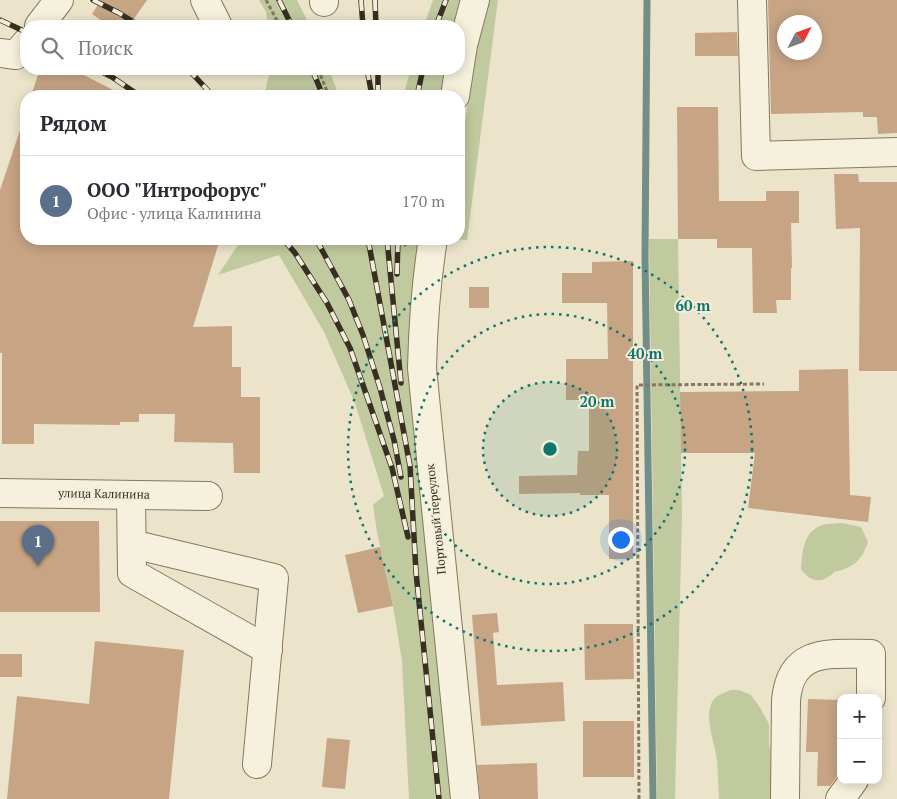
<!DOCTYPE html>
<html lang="ru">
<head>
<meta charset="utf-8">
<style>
	:root { --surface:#fff; --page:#f2f2f3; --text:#2b2b33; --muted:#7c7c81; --line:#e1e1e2; --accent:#903c35 }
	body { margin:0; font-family:"PT Serif",serif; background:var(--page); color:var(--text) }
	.controls { position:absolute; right:15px; bottom:15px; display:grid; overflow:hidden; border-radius:10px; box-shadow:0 2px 12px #0003 }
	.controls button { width:45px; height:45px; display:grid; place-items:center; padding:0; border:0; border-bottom:1px solid var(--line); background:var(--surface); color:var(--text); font:25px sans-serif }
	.compass { position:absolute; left:777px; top:15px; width:45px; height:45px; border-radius:50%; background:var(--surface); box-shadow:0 2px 12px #0003; rotate:49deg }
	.you { position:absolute; left:620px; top:539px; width:18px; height:18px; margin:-12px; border:4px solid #fff; border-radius:50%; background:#1a73e8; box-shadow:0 0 0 8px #1a73e833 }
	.badge { display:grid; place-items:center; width:32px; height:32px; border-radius:50%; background:var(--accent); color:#fff; font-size:16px; font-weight:700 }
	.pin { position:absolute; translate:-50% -41px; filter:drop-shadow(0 1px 2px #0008) }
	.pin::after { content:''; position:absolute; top:26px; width:18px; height:15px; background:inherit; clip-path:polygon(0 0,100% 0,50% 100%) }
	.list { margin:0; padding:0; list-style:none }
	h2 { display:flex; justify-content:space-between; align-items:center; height:65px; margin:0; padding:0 20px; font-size:21px }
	h2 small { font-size:16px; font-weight:400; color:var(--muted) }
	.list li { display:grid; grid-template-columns:32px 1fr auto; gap:15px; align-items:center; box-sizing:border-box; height:90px; padding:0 20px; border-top:1px solid var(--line) }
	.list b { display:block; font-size:19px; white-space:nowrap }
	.list p { margin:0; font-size:16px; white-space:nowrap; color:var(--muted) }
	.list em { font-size:16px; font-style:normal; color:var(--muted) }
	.icon { flex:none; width:28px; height:28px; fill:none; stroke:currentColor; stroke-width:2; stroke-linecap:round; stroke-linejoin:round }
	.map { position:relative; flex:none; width:897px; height:799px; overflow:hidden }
	.search { position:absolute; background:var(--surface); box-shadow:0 2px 12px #0003; left:20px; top:20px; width:445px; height:55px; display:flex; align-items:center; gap:12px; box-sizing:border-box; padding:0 18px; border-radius:20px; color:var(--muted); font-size:19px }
	.panel { position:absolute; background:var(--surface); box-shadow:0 2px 12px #0003; left:20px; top:90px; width:445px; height:155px; border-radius:20px }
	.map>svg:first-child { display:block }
	.green { fill:#c1c99f }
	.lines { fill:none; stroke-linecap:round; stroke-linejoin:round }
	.stream { stroke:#718e89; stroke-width:7 }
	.building { fill:#c6a484; fill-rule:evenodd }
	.minor-casing { stroke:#867760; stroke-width:30 }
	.path { stroke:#867760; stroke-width:3; stroke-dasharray:4 2.5; stroke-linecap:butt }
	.minor { stroke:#f6f1dd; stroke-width:28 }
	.rail-casing { stroke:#382f22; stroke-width:5.5 }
	.rail { stroke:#f3eed9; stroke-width:4; stroke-dasharray:11; stroke-linecap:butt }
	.ring { fill:none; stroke:#0f766e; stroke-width:2.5; stroke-dasharray:2.5 5 }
	.labels { text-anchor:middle; stroke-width:4; stroke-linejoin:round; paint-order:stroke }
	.street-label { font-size:12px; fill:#382f22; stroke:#f3eed9 }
	.centre { fill:#0f766e; stroke:#f3eed9; stroke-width:2.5 }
	.ring-label { font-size:15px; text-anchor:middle; font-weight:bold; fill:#0f766e; stroke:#f3eed9; stroke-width:4; stroke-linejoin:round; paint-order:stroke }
</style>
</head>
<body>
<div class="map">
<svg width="897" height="799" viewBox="0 0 897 799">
	<rect width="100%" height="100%" fill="#ebe4ca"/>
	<g class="green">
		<path d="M259,0H297L310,26H268L266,12Z"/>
		<path d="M433,0H466L459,26H424Z"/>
		<path d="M487,0H498L467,240L447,239H459V160L478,37Z"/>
		<path d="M271,69H329L339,96H266V86Z"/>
		<path d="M411,69H452L448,96H403Z"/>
		<path d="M242,239H428L456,799H409L402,661L393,606L377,532L373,505L384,496L355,403L324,332L279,255L218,275Z"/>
		<path d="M649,239H678L682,516L675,799H657Z"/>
		<path d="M842,523L861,527L868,542C862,558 858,564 842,570C840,571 837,571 834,572C834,573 828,577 828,577C817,584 808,579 801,569C802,555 803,534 818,527C824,523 834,524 842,523Z"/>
		<path d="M731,690H739L751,695L761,709L769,724V743L773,770L772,799H719C718,786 718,773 717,760C715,744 704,718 712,702C716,695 724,693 731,690Z"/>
	</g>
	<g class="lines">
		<path class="stream" d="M647,0L645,256L653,799"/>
	</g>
	<g class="building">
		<path d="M101,0H147L129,26H109L92,14Z"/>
		<path d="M768,0H897V133L878,134L877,117H863V112L771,114ZM784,22H814V52H784Z"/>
		<path d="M737,32L738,56H695V33Z"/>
		<path d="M40,69H72L125,96H31Z"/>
		<path d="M677,107H718L719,201H766V191H799V223H791L792,268H791V300H776L777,313H753L752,248H717V239H678Z"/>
		<path d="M23,121L26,122V239H220L193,327L232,326V367H241V397H260V473H234L233,443L174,442L175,414H139V422H120V425L34,424V444H2V353H0V190Z"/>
		<path d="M834,174H858L859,182H897V371H859L860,228L836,229Z"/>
		<path d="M633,261V559H609V495H580V493L519,494V476L577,475L578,451H589V400H566V359H608L607,303H562V273H592V262Z"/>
		<rect x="469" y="287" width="20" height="21"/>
		<path d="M848,369L850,495L871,497L868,522L748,508L755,453H681L680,392L799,391V370Z"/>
		<path d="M0,521H99L100,612H0Z"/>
		<path d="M380,547L393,606L358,613L345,555Z"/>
		<path d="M497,613L499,632L493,633L497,685L563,682L565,721L481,726L472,615Z"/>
		<path d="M584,624H633L634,679L585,680Z"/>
		<path d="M95,641L184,650L169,799H7L17,696L89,704Z"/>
		<rect x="0" y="654" width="22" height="23"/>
		<path d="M808,699L841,700L840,772L830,786H817L818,752H806Z"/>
		<rect x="583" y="721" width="51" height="56"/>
		<path d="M327,738L350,740L345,789L322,787Z"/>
		<path d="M537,763L538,799H480L477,765Z"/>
	</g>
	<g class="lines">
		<g class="minor-casing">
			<g id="minor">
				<path d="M205,0L218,26"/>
				<path d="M324,0V2"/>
				<path d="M752,0L756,156L897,152"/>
				<path d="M39,26L59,0"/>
				<path d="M0,53L16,55L26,43"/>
				<path d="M455,96L463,45L475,0"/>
				<path d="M433,239C426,282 423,325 422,368L465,799"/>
				<path d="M0,493L208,496"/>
				<path d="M131,495L132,573L268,650"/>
				<path d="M132,544L274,578L257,764"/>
				<path d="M785,799L786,700C791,647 831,654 871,654V698"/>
				<path d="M840,799L854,780"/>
			</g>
		</g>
		<g class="path">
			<path d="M266,0L280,26"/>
			<path d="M318,69L329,96"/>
			<path d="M400,239L406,246"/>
			<path d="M639,799L637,385L764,384"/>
		</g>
		<use href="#minor" class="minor"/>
		<g class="rail-casing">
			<g id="rail">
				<path d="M93,0L119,13L140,26"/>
				<path d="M279,0L292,26"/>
				<path d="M361,0L363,26"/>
				<path d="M375,0L376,26"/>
				<path d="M0,20L26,32"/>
				<path d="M436,26L446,0"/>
				<path d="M96,69L112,77L140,96"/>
				<path d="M188,69L213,96"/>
				<path d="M312,69L323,96"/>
				<path d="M367,69L372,96"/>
				<path d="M378,96V69"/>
				<path d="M417,96L423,69"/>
				<path d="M283,239L295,253L327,303L350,348L392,468L408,537"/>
				<path d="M316,239L349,300L363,335L380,388L394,440L401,477"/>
				<path d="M368,239L410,466L416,572L439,799"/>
				<path d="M387,239L401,383"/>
				<path d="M397,274L398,239"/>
			</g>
		</g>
		<use href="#rail" class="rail"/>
	</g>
	<circle cx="550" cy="449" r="67" fill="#0f766e" fill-opacity=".12"/>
	<g class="ring">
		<circle cx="550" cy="449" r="67"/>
		<circle cx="550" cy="449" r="135"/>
		<circle cx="550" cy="449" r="202"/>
	</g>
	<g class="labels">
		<g class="street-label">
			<text transform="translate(104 494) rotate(1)" y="4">улица Калинина</text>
			<text transform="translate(436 519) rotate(-96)" y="4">Портовый переулок</text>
		</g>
	</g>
	<circle cx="550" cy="449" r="8" class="centre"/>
	<g class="ring-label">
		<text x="693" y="311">60 m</text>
		<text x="645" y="359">40 m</text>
		<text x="597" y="407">20 m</text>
	</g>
</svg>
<div class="controls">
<button>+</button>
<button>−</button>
</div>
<svg class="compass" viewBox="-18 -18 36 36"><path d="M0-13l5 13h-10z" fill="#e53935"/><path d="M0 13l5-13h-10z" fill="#7c7c81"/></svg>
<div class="you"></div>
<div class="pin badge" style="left:38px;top:566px;background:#5c6f8a">1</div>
<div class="search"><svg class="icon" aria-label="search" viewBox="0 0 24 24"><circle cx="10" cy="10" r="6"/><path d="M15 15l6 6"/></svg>Поиск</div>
<section class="panel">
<h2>Рядом<small></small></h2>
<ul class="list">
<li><span class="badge" style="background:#5c6f8a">1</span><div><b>ООО &quot;Интрофорус&quot;</b><p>Офис · улица Калинина</p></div><em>170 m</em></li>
</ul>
</section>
</div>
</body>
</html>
